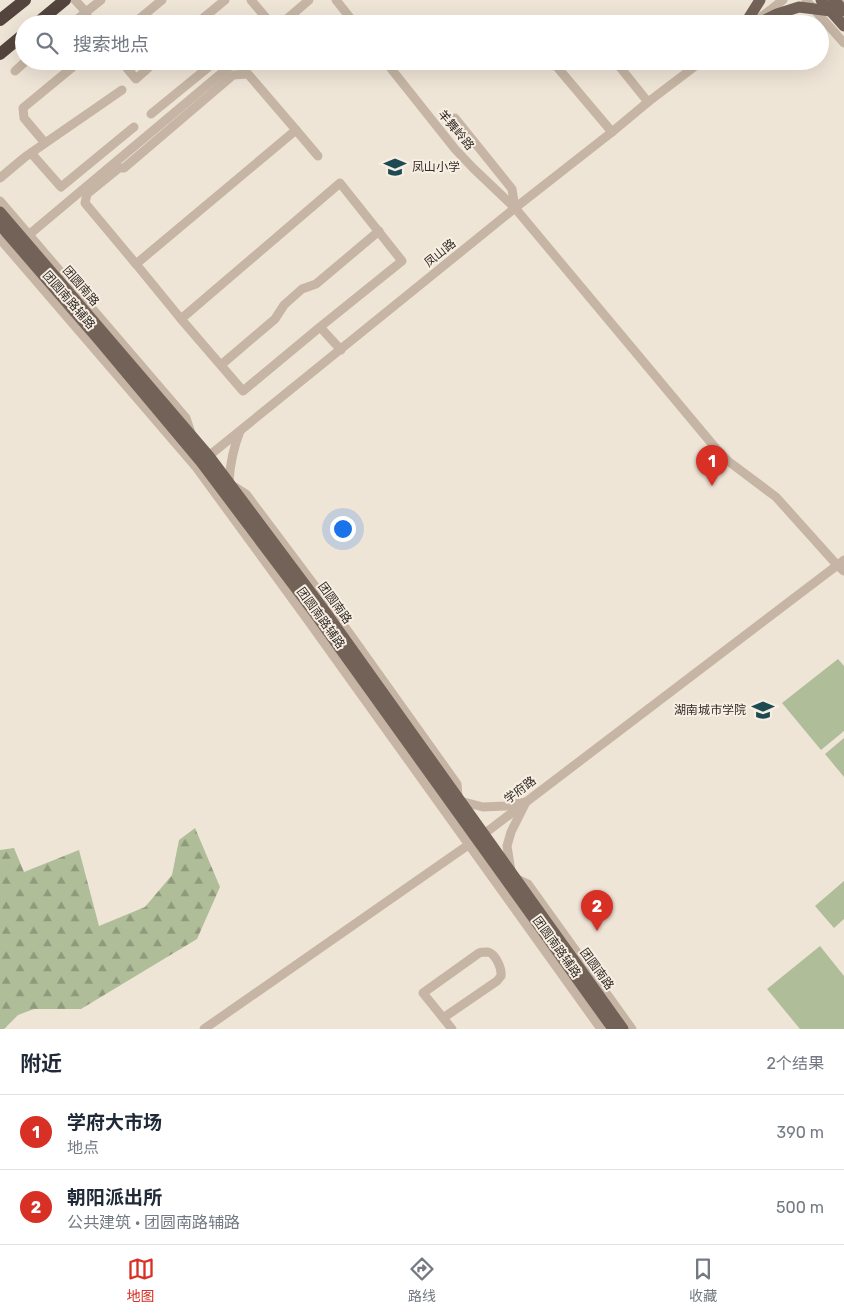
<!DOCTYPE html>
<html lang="zh">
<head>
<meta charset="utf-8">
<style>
	:root { --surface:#fff; --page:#f2f2f3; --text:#1f2937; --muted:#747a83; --line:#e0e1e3; --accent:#d93025 }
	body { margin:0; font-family:Rubik,"Noto Sans SC",sans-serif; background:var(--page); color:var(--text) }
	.you { position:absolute; left:342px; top:528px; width:18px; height:18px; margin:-12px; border:4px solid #fff; border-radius:50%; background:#1a73e8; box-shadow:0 0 0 8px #1a73e833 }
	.badge { display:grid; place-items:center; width:32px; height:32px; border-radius:50%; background:var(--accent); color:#fff; font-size:16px; font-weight:700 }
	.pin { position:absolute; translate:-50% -41px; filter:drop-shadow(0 1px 2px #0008) }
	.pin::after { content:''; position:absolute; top:26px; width:18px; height:15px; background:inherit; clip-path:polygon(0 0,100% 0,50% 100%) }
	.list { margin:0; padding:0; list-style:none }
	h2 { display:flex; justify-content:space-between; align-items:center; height:65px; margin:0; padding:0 20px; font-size:21px }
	h2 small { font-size:16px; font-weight:400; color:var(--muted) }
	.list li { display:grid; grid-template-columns:32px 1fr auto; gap:15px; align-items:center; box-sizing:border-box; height:75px; padding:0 20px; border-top:1px solid var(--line) }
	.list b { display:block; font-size:19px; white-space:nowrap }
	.list p { margin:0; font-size:16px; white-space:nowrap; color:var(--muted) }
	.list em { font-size:16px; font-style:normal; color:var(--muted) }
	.icon { flex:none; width:28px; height:28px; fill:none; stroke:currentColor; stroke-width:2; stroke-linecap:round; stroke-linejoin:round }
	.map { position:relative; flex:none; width:844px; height:1029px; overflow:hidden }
	.search { position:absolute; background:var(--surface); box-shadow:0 5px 20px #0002; left:15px; right:15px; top:15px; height:55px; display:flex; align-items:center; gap:12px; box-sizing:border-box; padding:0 18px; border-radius:28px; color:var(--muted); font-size:19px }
	.sheet { height:215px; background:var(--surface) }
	nav { display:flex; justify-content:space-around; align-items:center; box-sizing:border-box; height:70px; border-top:1px solid var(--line); background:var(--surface); font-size:14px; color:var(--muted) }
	nav a { display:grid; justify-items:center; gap:2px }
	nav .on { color:var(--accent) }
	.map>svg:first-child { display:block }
	.forest { fill:url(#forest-firs) }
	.garden { fill:#afbd98 }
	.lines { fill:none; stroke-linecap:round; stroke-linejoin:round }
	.minor { stroke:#c6b5a4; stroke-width:9 }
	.major { stroke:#736257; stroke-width:11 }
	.highway { stroke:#53453d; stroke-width:12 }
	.labels { text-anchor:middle; stroke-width:4; stroke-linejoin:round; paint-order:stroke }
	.street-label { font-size:12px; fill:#322a25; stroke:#f7efe3 }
	.poi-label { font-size:12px; fill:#322a25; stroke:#f7efe3; text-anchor:start }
</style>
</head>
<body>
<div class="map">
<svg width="844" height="1029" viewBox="0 0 844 1029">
	<defs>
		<pattern id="forest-firs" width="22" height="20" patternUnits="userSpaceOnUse" patternTransform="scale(1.25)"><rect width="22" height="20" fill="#afbd98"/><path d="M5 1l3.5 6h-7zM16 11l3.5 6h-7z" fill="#8f9a7c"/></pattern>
	</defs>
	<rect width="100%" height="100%" fill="#efe5d7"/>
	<path class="forest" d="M195,828L220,887L197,939L81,1009H34L18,1015L4,1029H0V850L14,848L24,872L79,850L99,926L145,907L172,875L179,840Z"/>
	<g class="garden">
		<path d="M838,659L844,666V731L821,750L782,703Z"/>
		<path d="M844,738V777L825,754Z"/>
		<path d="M844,881V919L834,928L815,906Z"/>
		<path d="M820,946L844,976V1029H800L767,989Z"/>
	</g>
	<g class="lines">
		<g class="minor">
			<path d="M251,0L267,19L262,24"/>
			<path d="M336,0L355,24"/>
			<path d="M806,0L844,43"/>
			<path d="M842,0L844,2"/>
			<path d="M756,21L783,0"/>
			<path d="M72,24L86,12L75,0"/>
			<path d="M90,24L86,12L101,0"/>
			<path d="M133,24L162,0"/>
			<path d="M196,24L225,0"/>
			<path d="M281,24L309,0"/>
			<path d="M121,61L136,79L156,61"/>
			<path d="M385,61L455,149L473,168L515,208L713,445L728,461L776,497L837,565L844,571"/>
			<path d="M552,61L612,132"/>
			<path d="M615,61L648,102"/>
			<path d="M15,71L26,61"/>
			<path d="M151,114L216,61"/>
			<path d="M455,118L512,189L515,208"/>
			<path d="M45,143L24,118L23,108L80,61"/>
			<path d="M31,153L61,187L134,127"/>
			<path d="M0,178L25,157L122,90"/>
			<path d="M0,201L186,418L191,433"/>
			<path d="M25,238L236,61"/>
			<path d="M0,239L196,467L307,619L601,1029"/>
			<path d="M136,264L85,203L87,194L119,168H124L233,75L248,74L296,130"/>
			<path d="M181,319L136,264L296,130L318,156"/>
			<path d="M320,327L402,261L340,183L181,319L243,391L320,327L341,350"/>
			<path d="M221,365L275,319L284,305L302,289L316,284L379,231"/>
			<path d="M205,459L515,208L612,132L648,102L702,61"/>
			<path d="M229,482C230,463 233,449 240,431"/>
			<path d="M235,487L246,494L330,606L457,784L458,797"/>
			<path d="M460,801L483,807L505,806L526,802L511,832L507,846L511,871"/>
			<path d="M515,878L528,884L632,1029"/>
			<path d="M443,1018L497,981L501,976C502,969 496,954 488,952C486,952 481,952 479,953L423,993L452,1029"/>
			<path d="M204,1029L484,834L844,560"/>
		</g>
		<g class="major">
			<path d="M821,0L844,26"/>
			<path d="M834,0L844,11"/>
			<path d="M745,24L760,0"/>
			<path d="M757,24L777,14L799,7L831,11"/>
			<path d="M0,212L209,456L324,610L623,1029"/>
			<path d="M0,225L98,339L201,462L316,615L613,1029"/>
		</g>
		<g class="highway">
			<path d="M0,20L25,0"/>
			<path d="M36,24L65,0"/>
			<path d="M0,54L24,34"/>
		</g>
	</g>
	<defs>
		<g id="school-bare" transform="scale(1.725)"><path d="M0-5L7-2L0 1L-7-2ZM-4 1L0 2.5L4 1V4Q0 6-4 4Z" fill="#1d4b51" stroke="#f7efe3" stroke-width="2.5" paint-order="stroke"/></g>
		<g id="university-bare" transform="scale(1.725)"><path d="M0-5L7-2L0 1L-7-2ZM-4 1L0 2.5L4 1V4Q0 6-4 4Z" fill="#1d4b51" stroke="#f7efe3" stroke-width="2.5" paint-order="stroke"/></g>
	</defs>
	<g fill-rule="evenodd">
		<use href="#school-bare" x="395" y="167"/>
		<use href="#university-bare" x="763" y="710"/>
	</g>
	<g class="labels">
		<g class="street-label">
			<text transform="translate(456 130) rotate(50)" y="4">羊舞岭路</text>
			<text transform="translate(440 253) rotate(-39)" y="4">凤山路</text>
			<text transform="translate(81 286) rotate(49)" y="4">团圆南路</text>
			<text transform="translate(69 300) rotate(49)" y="4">团圆南路辅路</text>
			<text transform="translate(335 603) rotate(54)" y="4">团圆南路</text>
			<text transform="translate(321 618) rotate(54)" y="4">团圆南路辅路</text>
			<text transform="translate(520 790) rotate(-37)" y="4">学府路</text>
			<text transform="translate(557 947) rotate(54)" y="4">团圆南路辅路</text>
			<text transform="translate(597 969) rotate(54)" y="4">团圆南路</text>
		</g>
		<g class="poi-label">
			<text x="412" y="171">凤山小学</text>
			<text x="746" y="714" text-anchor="end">湖南城市学院</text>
		</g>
	</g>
</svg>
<div class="you"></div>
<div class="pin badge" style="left:712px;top:486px">1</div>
<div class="pin badge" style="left:597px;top:931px">2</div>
<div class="search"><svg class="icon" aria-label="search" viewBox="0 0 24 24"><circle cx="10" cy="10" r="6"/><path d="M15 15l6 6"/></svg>搜索地点</div>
</div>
<section class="sheet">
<h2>附近<small>2个结果</small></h2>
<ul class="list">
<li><span class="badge">1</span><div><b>学府大市场</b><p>地点</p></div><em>390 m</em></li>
<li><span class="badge">2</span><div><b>朝阳派出所</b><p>公共建筑 · 团圆南路辅路</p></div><em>500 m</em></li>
</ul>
</section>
<nav>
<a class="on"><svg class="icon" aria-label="map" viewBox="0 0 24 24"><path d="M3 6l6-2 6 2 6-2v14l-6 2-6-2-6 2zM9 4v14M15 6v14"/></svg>地图</a>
<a><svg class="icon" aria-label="directions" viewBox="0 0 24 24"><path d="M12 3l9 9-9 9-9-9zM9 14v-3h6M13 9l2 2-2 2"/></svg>路线</a>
<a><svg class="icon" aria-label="saved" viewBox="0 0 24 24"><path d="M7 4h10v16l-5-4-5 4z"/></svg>收藏</a>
</nav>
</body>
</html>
